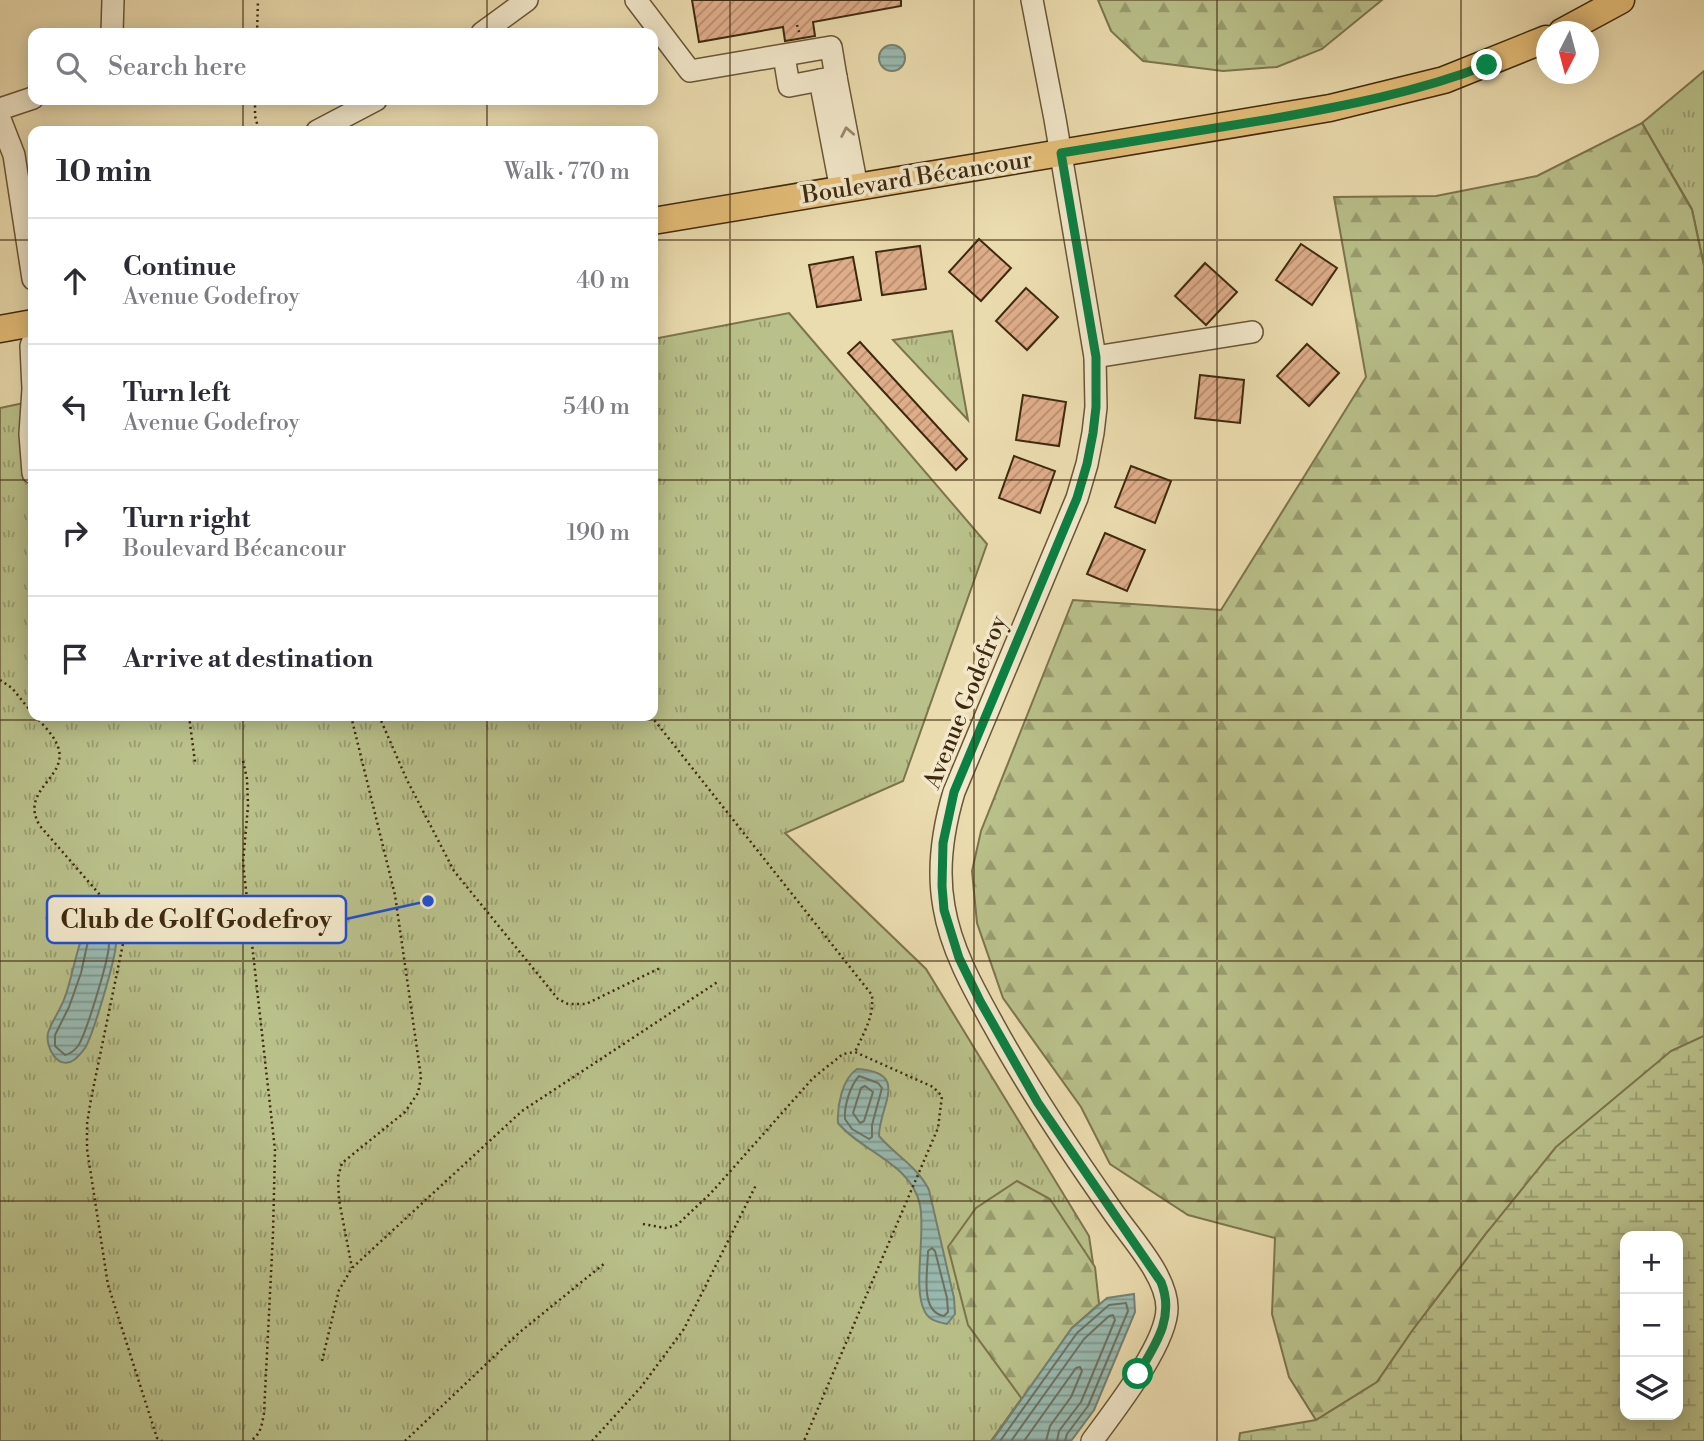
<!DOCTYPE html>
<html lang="en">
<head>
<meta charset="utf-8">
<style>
	:root { --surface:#fff; --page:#f7f7f7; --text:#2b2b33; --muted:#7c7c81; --line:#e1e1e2 }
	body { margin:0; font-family:"Libre Bodoni",serif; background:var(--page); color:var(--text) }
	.controls { position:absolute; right:21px; bottom:21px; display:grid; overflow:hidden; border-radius:14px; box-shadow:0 4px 18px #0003 }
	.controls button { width:63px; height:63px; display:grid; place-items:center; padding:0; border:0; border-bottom:2px solid var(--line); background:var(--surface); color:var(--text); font:35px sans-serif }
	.compass { position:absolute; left:1536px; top:21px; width:63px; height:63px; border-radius:50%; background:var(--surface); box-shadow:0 4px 18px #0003; rotate:186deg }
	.stop { position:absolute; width:21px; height:21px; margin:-16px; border:5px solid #0b8043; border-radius:50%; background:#fff }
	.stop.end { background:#0b8043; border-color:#fff; box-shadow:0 2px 7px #0008 }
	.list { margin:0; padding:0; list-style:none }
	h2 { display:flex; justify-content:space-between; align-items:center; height:91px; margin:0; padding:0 28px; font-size:30px }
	h2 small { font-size:23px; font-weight:400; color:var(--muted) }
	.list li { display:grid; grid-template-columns:46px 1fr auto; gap:21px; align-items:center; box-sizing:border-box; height:126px; padding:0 28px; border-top:2px solid var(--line) }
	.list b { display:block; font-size:26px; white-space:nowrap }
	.list p { margin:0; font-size:23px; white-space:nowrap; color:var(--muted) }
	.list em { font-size:23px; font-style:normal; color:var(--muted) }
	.icon { flex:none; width:38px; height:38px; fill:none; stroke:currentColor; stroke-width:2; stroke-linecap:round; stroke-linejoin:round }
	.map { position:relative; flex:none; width:1704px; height:1441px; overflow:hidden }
	.search { position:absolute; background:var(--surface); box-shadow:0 4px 18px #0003; left:28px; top:28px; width:630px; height:77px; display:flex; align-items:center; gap:18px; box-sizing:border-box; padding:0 24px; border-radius:14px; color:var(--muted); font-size:26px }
	.panel { position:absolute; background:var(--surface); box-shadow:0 4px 18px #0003; left:28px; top:126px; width:630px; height:595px; border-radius:14px }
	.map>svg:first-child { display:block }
	.grass { fill:url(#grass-tufts); stroke:#7c744c; stroke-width:2 }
	.forest { fill:url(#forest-firs); stroke:#7c744c; stroke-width:2 }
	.wetland { fill:url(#wetland-marsh); stroke:#7c744c; stroke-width:2; fill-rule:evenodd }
	.water { fill:url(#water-rules); stroke:#758070; stroke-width:2 }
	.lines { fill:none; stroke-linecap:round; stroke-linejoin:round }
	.shore { stroke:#6c7260; stroke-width:2 }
	.building { fill:url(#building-hatch); stroke:#3f290e; stroke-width:2 }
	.minor-casing { stroke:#6a5636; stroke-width:24 }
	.major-casing { stroke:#3f290e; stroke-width:29 }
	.path { stroke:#3f290e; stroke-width:2.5; stroke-dasharray:2 3.5; stroke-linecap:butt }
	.minor { stroke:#f2e8cb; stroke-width:21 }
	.major { stroke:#e6be78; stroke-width:26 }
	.oneway { stroke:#98886c }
	.route { stroke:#0b8043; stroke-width:9 }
	.grid { fill:none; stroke:#3f290e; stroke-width:2; stroke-opacity:0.55 }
	.labels { text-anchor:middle; stroke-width:7; stroke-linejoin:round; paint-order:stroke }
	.street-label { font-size:24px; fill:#3f290e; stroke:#f2e8cb }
	.leader { fill:none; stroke:#1d4ed8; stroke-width:2.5 }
	.callout-dot { fill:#1d4ed8; stroke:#f2e8cb; stroke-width:2.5 }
	.callout { fill:#f2e8cb; stroke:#1d4ed8; stroke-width:2.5 }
	.callout-label { font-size:26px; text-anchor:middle; font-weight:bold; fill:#3f290e }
</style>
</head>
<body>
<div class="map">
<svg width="1704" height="1441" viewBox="0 0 1704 1441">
	<defs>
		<pattern id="grass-tufts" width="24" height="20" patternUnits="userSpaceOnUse" patternTransform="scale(1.75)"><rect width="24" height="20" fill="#b9c08a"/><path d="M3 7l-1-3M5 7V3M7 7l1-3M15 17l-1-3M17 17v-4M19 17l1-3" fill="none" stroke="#989c6f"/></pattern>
		<pattern id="forest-firs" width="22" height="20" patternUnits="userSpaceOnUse" patternTransform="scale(1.75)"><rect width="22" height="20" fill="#b9c08a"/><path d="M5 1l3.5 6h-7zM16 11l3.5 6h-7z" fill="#989c6f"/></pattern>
		<pattern id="wetland-marsh" width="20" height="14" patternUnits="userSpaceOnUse" patternTransform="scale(1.75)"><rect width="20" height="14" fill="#b9c08a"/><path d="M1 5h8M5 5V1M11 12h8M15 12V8" fill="none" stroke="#989c6f"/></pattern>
		<pattern id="water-rules" width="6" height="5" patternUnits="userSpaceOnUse" patternTransform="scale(1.75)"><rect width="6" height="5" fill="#99bab1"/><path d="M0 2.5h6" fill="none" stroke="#7e978e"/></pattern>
		<pattern id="building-hatch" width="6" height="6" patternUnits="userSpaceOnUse" patternTransform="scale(1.75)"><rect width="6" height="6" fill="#dfad8a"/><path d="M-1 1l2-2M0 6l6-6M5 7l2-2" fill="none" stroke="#b68d6f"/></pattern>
	</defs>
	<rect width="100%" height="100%" fill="#ebdcaf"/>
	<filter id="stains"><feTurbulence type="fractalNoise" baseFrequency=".00286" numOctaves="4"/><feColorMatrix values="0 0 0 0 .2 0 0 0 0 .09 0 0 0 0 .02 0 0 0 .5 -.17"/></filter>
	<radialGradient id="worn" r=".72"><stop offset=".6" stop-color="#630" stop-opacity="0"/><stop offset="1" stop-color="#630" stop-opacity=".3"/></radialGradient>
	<g class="grass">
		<path d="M1704,71V266L1692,209L1642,123Z"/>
		<path d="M789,313L987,544L903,781L785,833L926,969L1089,1236L1099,1304L1072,1328L991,1441H0V408L33,401V716H653V339Z"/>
		<path d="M952,331L968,420L893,340Z"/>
	</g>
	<g class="forest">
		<path d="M1098,0H1382L1322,49L1277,67L1223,71L1143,61L1111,31Z"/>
		<path d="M1642,123L1692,210L1704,266V1036L1671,1051L1488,1231L1412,1331L1377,1382L1316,1420L1289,1377L1272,1314L1275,1238L1188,1215L1110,1164L1081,1107L1003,998L977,923L972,871L981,831L1073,600L1221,610L1366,377L1334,197L1436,196L1537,176Z"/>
		<path d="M1017,1181L1050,1199L1095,1267L1099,1304L1072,1328L1022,1399L968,1325L948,1247L976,1208Z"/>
	</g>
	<path class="wetland" d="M1704,1036V1441H1239L1240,1433L1316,1420L1377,1382L1412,1331L1488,1231L1556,1147L1671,1051ZM1625,1236H1678V1415H1625Z"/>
	<g class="water">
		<circle cx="892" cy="58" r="13"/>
		<path d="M95,916L105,917C111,925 115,931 116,941C117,955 93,1035 85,1048C83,1051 77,1058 74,1060C58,1071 45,1047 48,1033C52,1020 62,1008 66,994C73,975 80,926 95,916Z"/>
		<path d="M857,1069C911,1072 879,1106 879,1136C895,1155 918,1167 929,1190L954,1298L955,1314L947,1324C938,1322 930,1321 925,1312C912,1289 926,1234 920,1205C912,1164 862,1152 838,1123C837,1106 842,1079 857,1069Z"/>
		<path d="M1134,1294L1135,1312L1094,1410L1071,1441H992L1072,1328L1107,1298Z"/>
	</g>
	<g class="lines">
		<g class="shore">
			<path d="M95,924H101C106,929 109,936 109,944C109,959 86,1034 78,1046C74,1051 71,1054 65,1055L55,1046V1035L69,1007L81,973L90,932Z"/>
			<path d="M859,1076L878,1083L882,1088L872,1125V1137L869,1139L852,1129L845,1119C844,1106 850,1086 859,1076Z"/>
			<path d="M865,1086L873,1092L864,1121L860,1123L853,1113L861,1088Z"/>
			<path d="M932,1248L935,1251L947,1298L948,1312L944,1316C919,1312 928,1270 928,1251Z"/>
			<path d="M1000,1441L1077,1333L1109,1305L1126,1303L1128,1311L1088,1406L1067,1434L1065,1441"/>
			<path d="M1011,1441L1084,1339L1109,1316L1113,1315L1115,1320L1081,1402L1059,1431L1057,1441"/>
			<path d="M1024,1441L1076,1368L1080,1367L1082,1371L1071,1397L1050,1426L1046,1441"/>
		</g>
	</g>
	<g class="building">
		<path d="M692,0H901V6L813,22L815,36L785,41L783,27L699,42Z"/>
		<path d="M979,239L1011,268L981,301L949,272Z"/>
		<path d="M1301,244L1337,268L1312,305L1276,280Z"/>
		<path d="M920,246L926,289L882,295L876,252Z"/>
		<path d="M853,257L861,300L817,307L809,265Z"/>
		<path d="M1205,263L1237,292L1206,325L1175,296Z"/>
		<path d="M1026,288L1058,317L1027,350L996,321Z"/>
		<path d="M860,342L967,459L956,470L848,353Z"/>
		<path d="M1307,344L1339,373L1309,406L1277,376Z"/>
		<path d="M1200,375L1244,380L1240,423L1195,418Z"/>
		<path d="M1023,395L1066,402L1059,446L1016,440Z"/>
		<path d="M1014,456L1055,471L1040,513L999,498Z"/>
		<path d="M1131,466L1171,481L1155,523L1115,507Z"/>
		<path d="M1105,533L1145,550L1127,591L1087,574Z"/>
	</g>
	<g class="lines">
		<g class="minor-casing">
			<g id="minor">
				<path d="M636,0L690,71L831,47L836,77L789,86L784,56"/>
				<path d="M1032,0L1055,119L1095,357L1096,407L1093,433L1087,464L1077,498L954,792C943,829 937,869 944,907C951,949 973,988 993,1024C1029,1090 1070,1151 1113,1212C1131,1238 1167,1276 1167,1308C1167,1344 1114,1411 1092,1441"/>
				<path d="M112,33L113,0"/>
				<path d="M482,33L527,0"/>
				<path d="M836,77L857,187"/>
				<path d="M820,80L841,190"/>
				<path d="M0,109L33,98"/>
				<path d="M0,119L14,155L33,279"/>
				<path d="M317,131L376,100"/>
				<path d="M33,340L31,346L33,389L30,434L33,473"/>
				<path d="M1095,357L1252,332"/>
			</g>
		</g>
		<g class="major-casing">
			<g id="major">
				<path d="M1562,32L1621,0"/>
				<path d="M653,221L1330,108L1444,80L1546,39"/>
				<path d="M0,329L33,323"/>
			</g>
		</g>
		<g class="path">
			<path d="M797,25L800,35"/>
			<path d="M257,33L258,0"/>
			<path d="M255,100V116L259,131"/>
			<path d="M0,680L12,688L33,714"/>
			<path d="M35,716C43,725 54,735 58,747C69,778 18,790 40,826L121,919L125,934L91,1099L87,1124V1149L108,1285L157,1438L162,1441"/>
			<path d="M189,716L195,762"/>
			<path d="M351,716L395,895L421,1077L418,1093L405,1112L342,1163L338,1177L339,1200L352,1268"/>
			<path d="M379,716L407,780L454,871L558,999L568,1004H586L660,968"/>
			<path d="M651,716L872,995C874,1017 864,1032 855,1052"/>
			<path d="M243,761L247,779L248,806L243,863L275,1150L273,1234L264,1413C262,1424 261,1435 250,1441"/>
			<path d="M643,1224L665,1228L677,1225L711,1193L813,1078L843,1054L855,1052L933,1087L942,1096L938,1128L804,1441"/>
			<path d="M322,1361L339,1290L352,1268L522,1111L719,981"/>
			<path d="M405,1441L520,1332L605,1263"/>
			<path d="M592,1441L641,1387L684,1329L756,1185"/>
		</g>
		<use href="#minor" class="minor"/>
		<use href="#major" class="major"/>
	</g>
	<defs><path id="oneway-chevron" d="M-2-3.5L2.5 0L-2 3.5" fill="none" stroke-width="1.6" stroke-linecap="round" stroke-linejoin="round" transform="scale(1.75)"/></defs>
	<use class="oneway" href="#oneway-chevron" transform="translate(847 132) rotate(-101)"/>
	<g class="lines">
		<path class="route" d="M1138,1374C1156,1344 1175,1317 1161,1282L1038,1103L980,1001L959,958L944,910L942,886L943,843L954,792L1077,498L1087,464L1093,433L1096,407V357L1061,153C1131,142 1201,131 1271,119C1344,106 1418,92 1487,65"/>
	</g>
	<path class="grid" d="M243,0V33M487,0V33M730,0V1441M974,0V1441M1217,0V1441M1461,0V1441M243,100V131M487,100V131M0,240H33M653,240H1704M0,480H33M653,480H1704M243,716V1441M487,716V1441M0,720H1704M0,961H1704M0,1201H1704"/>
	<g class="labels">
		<g class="street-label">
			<text transform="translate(917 177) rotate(-9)" y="8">Boulevard Bécancour</text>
			<text transform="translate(965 702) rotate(-68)" y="8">Avenue Godefroy</text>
		</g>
	</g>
	<path class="leader" d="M428 901L346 919"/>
	<circle class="callout-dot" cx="428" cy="901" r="7"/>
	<rect class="callout" x="47" y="896" width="299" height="47" rx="7"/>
	<g class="callout-label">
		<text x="196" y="928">Club de Golf Godefroy</text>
	</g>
	<rect width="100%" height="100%" filter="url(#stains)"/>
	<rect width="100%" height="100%" fill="url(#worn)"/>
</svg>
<div class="controls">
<button>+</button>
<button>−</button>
<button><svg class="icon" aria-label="layers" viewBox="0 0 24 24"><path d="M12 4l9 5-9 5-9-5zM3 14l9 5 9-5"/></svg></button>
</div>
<svg class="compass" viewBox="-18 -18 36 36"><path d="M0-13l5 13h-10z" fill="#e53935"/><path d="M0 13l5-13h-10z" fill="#7c7c81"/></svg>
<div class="stop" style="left:1138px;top:1374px"></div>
<div class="stop end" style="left:1487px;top:65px"></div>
<div class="search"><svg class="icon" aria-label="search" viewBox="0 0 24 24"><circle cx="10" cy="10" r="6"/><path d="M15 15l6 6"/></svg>Search here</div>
<section class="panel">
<h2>10 min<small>Walk · 770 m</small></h2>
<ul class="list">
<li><svg class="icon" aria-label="ahead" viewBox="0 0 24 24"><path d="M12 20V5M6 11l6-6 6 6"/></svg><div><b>Continue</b><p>Avenue Godefroy</p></div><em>40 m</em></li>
<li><svg class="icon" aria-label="left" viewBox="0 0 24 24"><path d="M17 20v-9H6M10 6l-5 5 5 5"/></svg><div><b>Turn left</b><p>Avenue Godefroy</p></div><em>540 m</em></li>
<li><svg class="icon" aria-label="right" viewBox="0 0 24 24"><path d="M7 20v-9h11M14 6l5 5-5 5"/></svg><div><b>Turn right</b><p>Boulevard Bécancour</p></div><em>190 m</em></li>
<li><svg class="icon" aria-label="arrive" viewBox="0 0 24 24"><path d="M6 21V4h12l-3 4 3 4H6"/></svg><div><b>Arrive at destination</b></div></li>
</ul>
</section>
</div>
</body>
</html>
